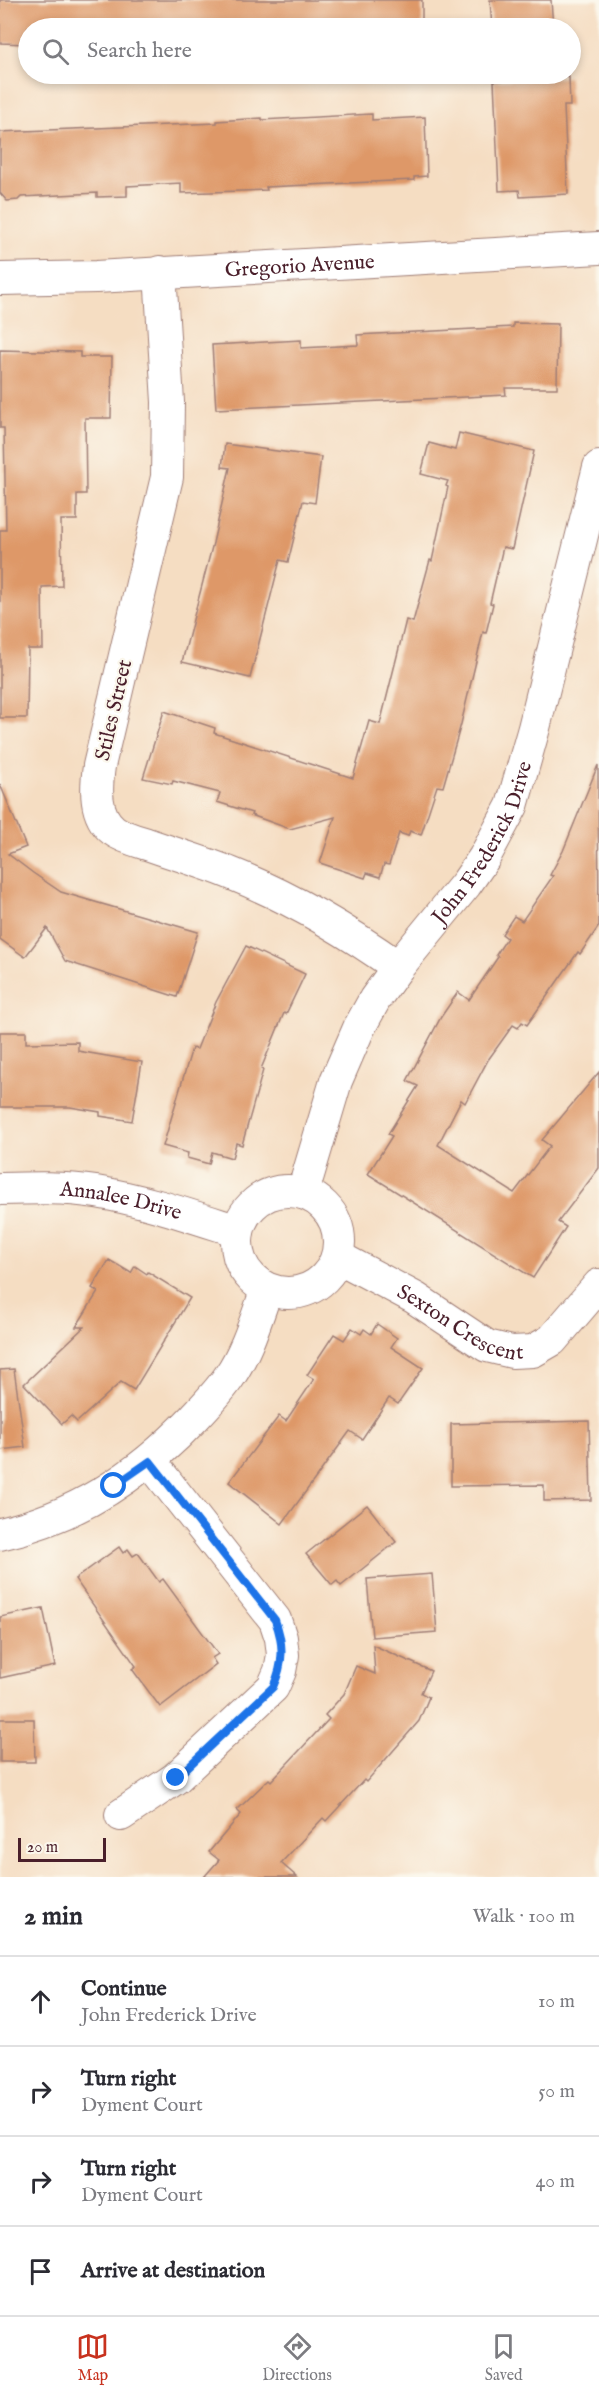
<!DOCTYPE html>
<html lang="en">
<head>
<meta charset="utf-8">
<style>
	:root { --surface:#fff; --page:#f2f2f3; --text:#2b2b33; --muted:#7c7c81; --line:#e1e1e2; --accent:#c8321e }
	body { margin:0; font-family:"IM FELL English",serif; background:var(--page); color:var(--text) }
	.scale { position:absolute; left:18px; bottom:15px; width:88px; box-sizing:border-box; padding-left:6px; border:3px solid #4a1f2b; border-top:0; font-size:16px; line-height:21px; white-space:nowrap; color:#4a1f2b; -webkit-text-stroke:4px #fbf7ec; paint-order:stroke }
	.stop { position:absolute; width:18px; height:18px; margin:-14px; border:4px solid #1a73e8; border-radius:50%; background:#fff }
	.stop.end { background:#1a73e8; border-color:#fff; box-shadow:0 2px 6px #0008 }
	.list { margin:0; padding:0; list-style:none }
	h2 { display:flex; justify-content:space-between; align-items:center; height:78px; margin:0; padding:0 24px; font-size:26px }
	h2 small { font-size:20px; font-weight:400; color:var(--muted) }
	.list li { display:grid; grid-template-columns:39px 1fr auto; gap:18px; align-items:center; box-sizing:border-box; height:90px; padding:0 24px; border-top:2px solid var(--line) }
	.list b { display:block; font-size:22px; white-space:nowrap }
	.list p { margin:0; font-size:20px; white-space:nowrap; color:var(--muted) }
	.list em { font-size:20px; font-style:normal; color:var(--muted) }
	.icon { flex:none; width:33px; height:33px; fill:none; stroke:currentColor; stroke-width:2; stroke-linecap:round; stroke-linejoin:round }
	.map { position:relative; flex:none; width:599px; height:1877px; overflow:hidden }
	.search { position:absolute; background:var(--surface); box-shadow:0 3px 9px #0003; left:18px; right:18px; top:18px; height:66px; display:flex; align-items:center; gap:15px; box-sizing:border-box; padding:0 21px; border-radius:33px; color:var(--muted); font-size:22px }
	.sheet { height:438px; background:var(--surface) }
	nav { display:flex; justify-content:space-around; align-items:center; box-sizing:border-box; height:84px; border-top:2px solid var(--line); background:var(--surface); font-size:16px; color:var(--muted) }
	nav a { display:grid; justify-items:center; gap:3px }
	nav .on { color:var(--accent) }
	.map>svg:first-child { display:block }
	.building { fill:#de9867 }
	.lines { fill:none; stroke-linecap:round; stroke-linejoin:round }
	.street-casing { stroke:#a07e76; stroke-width:34 }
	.street { stroke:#fff; stroke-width:32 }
	.route { stroke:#1a73e8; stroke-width:8 }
	.labels { text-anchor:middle; stroke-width:4.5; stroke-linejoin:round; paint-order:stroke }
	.street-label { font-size:21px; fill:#4a1f2b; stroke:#fbf7ec }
</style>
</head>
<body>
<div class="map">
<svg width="599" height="1877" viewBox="0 0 599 1877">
	<rect width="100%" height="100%" fill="#fbf7ec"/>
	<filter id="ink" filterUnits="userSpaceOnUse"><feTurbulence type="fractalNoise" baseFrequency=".0167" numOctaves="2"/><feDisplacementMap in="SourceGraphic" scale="12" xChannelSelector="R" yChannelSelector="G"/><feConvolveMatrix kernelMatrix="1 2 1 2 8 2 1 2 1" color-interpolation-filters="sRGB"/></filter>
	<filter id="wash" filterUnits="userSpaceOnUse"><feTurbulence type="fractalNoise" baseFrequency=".008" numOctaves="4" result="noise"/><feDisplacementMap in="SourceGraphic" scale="24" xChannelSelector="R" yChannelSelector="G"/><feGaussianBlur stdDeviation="1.35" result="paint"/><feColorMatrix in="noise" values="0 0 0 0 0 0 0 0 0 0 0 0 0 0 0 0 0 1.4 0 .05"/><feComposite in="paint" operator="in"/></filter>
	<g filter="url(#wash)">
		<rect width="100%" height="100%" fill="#f5ddc2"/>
		<g id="blocks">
			<g class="building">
				<path d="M0,0H422V28H28V44L0,43Z"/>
				<path d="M490,0H551L553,28H492Z"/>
				<path d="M569,77L570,106H564L568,194L520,197L519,190L499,191L494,81Z"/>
				<path d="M372,114V120L425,117L427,176L414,177V180L266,187L267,190L181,193V183L127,186V196L97,197V193L21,197L18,200L7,201L0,193V132L217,123V121L262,118V120Z"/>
				<path d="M513,323L558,324L557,388H505L506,395L216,409L212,345L301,340V348L358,345L357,335L513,327Z"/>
				<path d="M0,350L80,352V357H112L111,418H85L86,494H77V520H61L62,586L42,587L43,649H28L27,718H0V530H6L4,428H0Z"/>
				<path d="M459,433L534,451L512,549L503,547L490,603L493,604L486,633L483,632L461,724L443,787L437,786L421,835L410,831L408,836L399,833L389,865L384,864L380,877L367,873L365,878L320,863L335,817L290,829L251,815L252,813L217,802L220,793L173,781L172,784L143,778L164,711L215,728L214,733L353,778L369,721L380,724L406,620L413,622L430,560L432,561L448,487L446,486L448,481L421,474L429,443L455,450Z"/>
				<path d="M225,444L321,457L315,503L303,501L288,562L280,560L250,678L182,662L213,543L230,468L222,467Z"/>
				<path d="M598,765L599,926L580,954L578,952L527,1025L522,1022L518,1028L513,1025L488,1060L465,1103L461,1100L438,1145L514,1193L550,1146L542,1140L599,1072V1168L558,1222L566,1227L533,1278L368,1174L392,1136L388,1134L418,1086L407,1081L441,1017L458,992L469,1000L498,957L496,955L507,938L502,934L514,916L522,921L553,876L550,875L563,851Z"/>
				<path d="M0,784L26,847L8,854L33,873L61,892L198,932L177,997L65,961L47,928L25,957L0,939Z"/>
				<path d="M246,946L305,974L286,1014L284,1013L261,1069L263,1070L242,1145L236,1143L232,1158L212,1152L209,1164L187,1158L188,1153L163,1146L192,1048L197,1049L216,1002Z"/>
				<path d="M0,1032H26V1043L78,1042V1051L142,1062L132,1121L100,1116V1112L70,1107H0Z"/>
				<path d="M109,1260L131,1273L135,1266L147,1274L148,1272L190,1298L134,1390L121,1382L77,1422L71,1416L62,1424L24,1384L84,1327H76L98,1292L92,1288Z"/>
				<path d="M377,1324L397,1338L391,1347L423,1368L398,1404L389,1398L362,1439L350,1431L282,1524L229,1482L279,1416L286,1421L314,1379L307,1375L334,1334L344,1340L352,1328L361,1334L364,1329L371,1334Z"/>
				<path d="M14,1369L25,1447L0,1450V1370Z"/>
				<path d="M589,1421L591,1500L544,1501V1485L451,1486V1424Z"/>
				<path d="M367,1505L396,1542L341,1586L337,1581L332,1585L306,1554Z"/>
				<path d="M119,1547L123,1553L128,1549L133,1556L138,1553L159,1582L163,1579L218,1654L212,1658L216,1664L160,1707L132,1669L136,1666L75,1579Z"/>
				<path d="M432,1574L437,1632L372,1637L367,1579Z"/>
				<path d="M43,1608L55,1666L0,1678V1617Z"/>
				<path d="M373,1645L431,1671L421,1693L429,1697L419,1721L366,1782L364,1780L326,1821L323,1818L281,1863L297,1877H204L219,1860L209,1852L241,1814L237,1810L269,1779L271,1781L329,1719L325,1715L344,1694L356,1666L375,1674Z"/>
				<path d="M0,1719H34L35,1762H0Z"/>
			</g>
		</g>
	</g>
	<g filter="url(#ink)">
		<use href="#blocks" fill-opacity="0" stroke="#a07e76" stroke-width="1.5"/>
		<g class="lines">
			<g class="street-casing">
				<g id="street">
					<path d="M160,272L168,402L167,477L99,766C96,788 94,815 113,830C122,837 137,841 147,844C175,854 203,862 230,873C290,897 346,930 398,967"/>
					<path id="s1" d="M0,279L96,277L599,248"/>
					<path id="s2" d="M0,1189C32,1188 64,1187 96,1192C145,1200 191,1216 238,1231"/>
					<circle cx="288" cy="1242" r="51"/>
					<path id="s3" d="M303,1192L336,1081L359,1028L375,999L398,967L466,884L484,858L512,806L534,728L599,467"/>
					<path id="s4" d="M338,1257L415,1298L487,1346L512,1352L533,1351L552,1340L599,1285"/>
					<path d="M0,1534C76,1517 140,1475 193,1419C205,1406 219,1392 229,1377C247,1351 256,1319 267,1289"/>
					<path d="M121,1815L176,1778L273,1687L280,1671L283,1655L281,1638L275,1620L150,1461"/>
				</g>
			</g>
			<use href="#street" class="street"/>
		</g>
	</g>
	<g class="lines" filter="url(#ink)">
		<path class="route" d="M114,1486L150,1461L275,1620C284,1644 284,1663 273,1687L176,1778"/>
	</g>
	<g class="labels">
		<g class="street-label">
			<text dy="7" stroke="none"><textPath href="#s1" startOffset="300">Gregorio Avenue</textPath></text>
			<text transform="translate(113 710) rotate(-77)" y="7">Stiles Street</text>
			<text dy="7" stroke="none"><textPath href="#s3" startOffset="398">John Frederick Drive</textPath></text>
			<text dy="7" stroke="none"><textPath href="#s2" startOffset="122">Annalee Drive</textPath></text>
			<text dy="7" stroke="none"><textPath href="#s4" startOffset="140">Sexton Crescent</textPath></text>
		</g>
	</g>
</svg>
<div class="scale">20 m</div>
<div class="stop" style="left:114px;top:1486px"></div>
<div class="stop end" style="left:176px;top:1778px"></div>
<div class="search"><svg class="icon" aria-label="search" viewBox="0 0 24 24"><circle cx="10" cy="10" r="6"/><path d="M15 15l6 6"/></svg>Search here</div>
</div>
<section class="sheet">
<h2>2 min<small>Walk · 100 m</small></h2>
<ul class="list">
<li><svg class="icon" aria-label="ahead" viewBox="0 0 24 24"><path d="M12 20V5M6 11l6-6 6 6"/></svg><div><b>Continue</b><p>John Frederick Drive</p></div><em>10 m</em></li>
<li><svg class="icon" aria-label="right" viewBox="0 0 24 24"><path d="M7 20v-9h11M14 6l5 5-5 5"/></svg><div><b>Turn right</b><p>Dyment Court</p></div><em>50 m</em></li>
<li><svg class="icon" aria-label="right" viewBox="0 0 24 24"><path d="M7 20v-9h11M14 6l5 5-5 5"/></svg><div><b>Turn right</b><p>Dyment Court</p></div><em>40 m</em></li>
<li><svg class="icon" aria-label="arrive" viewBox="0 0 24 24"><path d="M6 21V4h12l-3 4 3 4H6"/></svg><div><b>Arrive at destination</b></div></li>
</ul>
</section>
<nav>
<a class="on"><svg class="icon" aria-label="map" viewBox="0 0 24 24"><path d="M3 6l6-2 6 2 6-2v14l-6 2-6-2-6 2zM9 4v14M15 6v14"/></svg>Map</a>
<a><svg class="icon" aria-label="directions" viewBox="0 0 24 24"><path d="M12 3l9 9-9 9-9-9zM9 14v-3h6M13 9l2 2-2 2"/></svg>Directions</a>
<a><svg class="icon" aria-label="saved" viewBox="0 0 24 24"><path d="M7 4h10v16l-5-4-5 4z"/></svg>Saved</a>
</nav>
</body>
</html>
